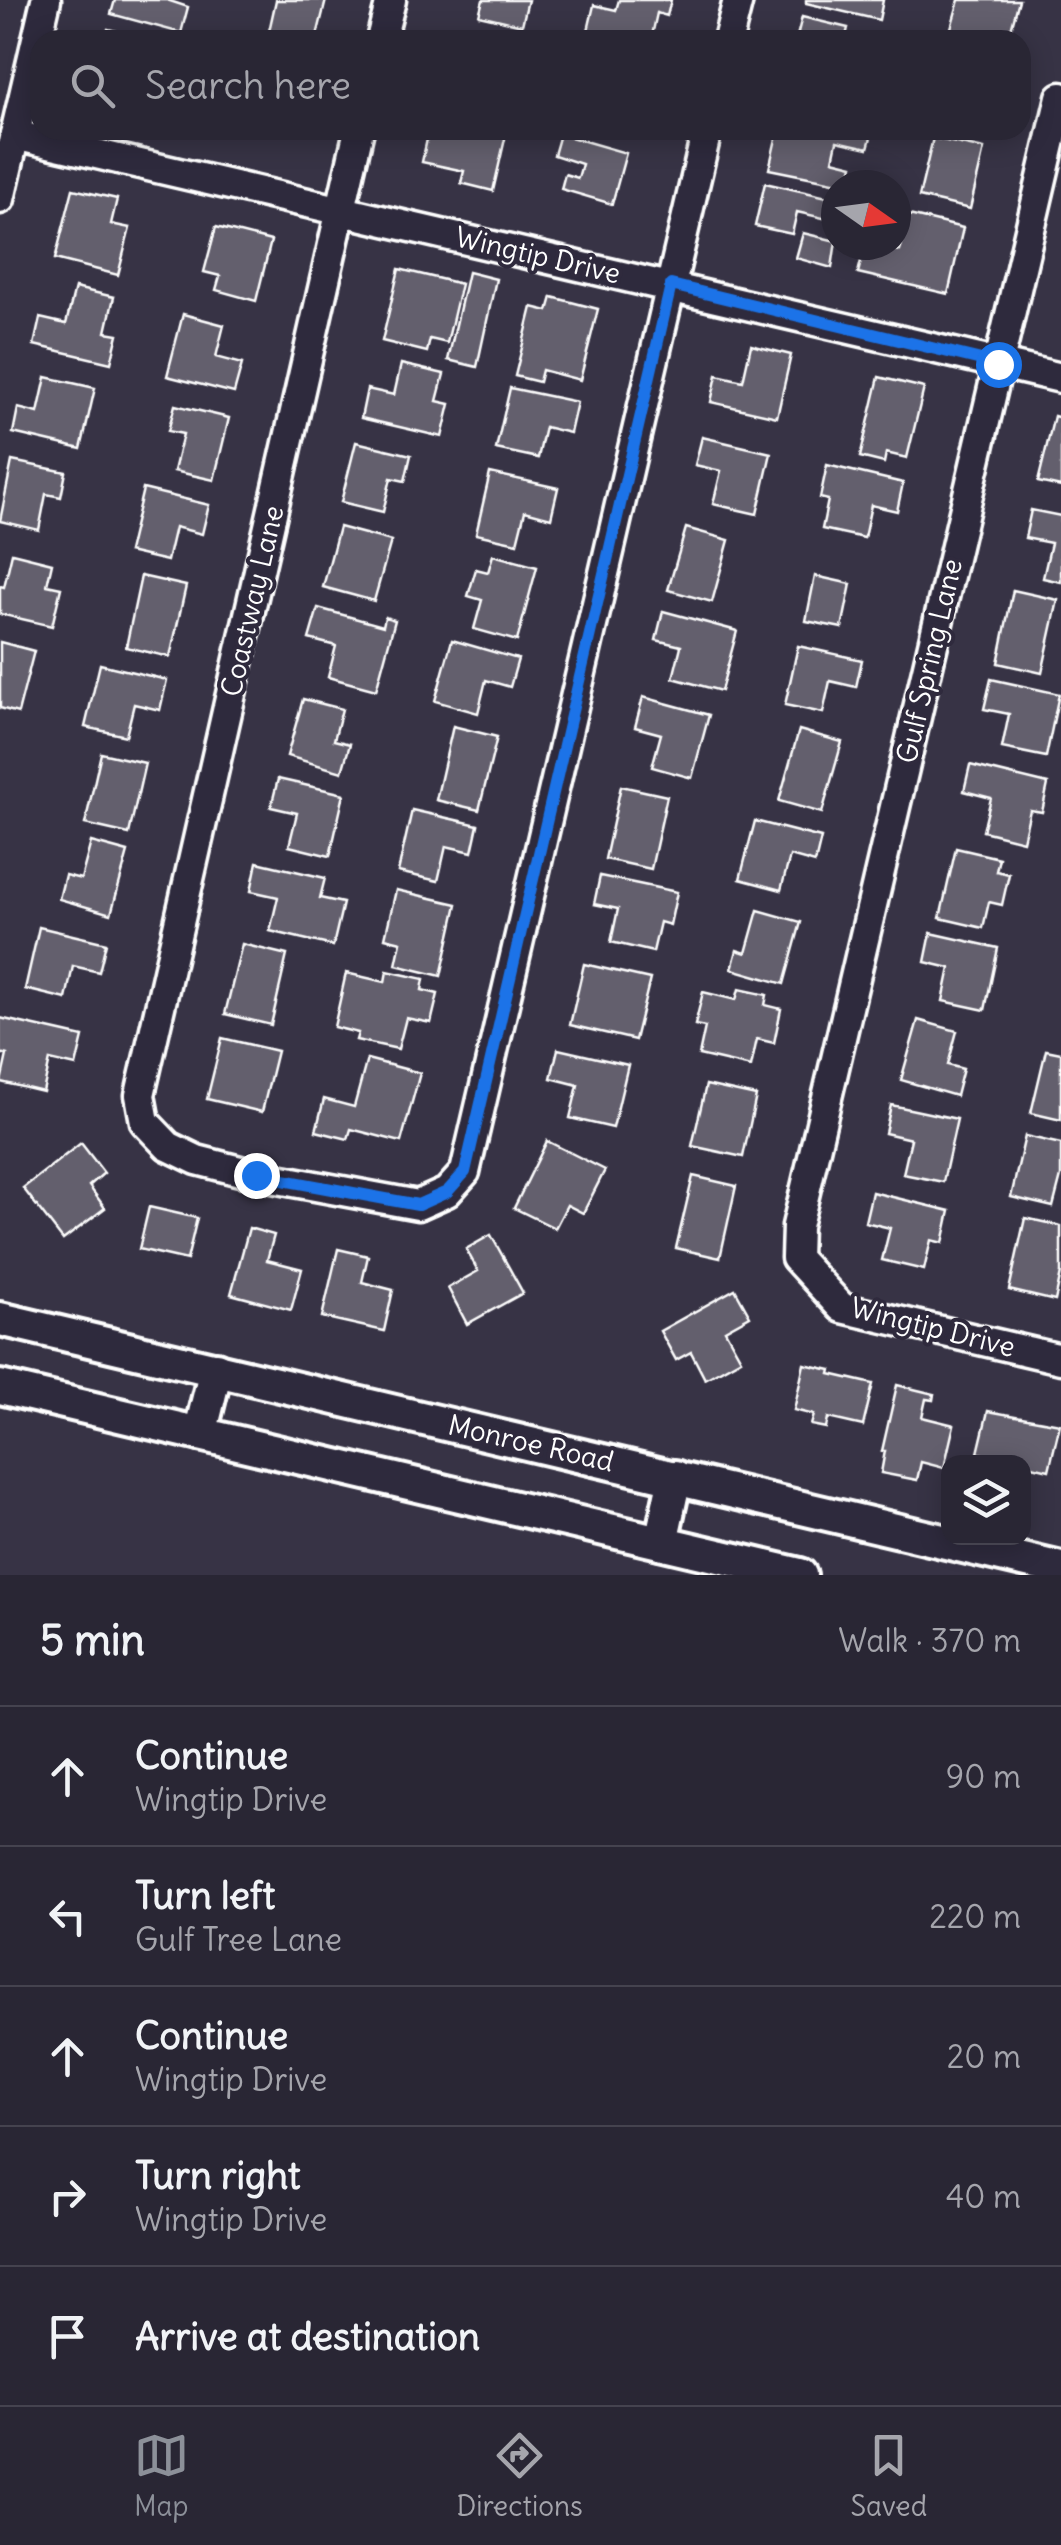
<!DOCTYPE html>
<html lang="en">
<head>
<meta charset="utf-8">
<style>
	:root { --surface:#292634; --page:#312e3c; --text:#f1f3f6; --muted:#a5a5ac; --line:#45434f; --accent:#8c9099 }
	body { margin:0; font-family:Delius,sans-serif; background:var(--page); color:var(--text) }
	.controls { position:absolute; right:30px; bottom:30px; display:grid; overflow:hidden; border-radius:20px; box-shadow:0 5px 25px #0003 }
	.controls button { width:90px; height:90px; display:grid; place-items:center; padding:0; border:0; border-bottom:2px solid var(--line); background:var(--surface); color:var(--text); font:50px sans-serif }
	.compass { position:absolute; left:821px; top:170px; width:90px; height:90px; border-radius:50%; background:var(--surface); box-shadow:0 5px 25px #0003; rotate:104deg }
	.stop { position:absolute; width:30px; height:30px; margin:-22px; border:8px solid #1a73e8; border-radius:50%; background:#fff }
	.stop.end { background:#1a73e8; border-color:#fff; box-shadow:0 2px 10px #0008 }
	.list { margin:0; padding:0; list-style:none }
	h2 { display:flex; justify-content:space-between; align-items:center; height:130px; margin:0; padding:0 40px; font-size:42px }
	h2 small { font-size:32px; font-weight:400; color:var(--muted) }
	.list li { display:grid; grid-template-columns:65px 1fr auto; gap:30px; align-items:center; box-sizing:border-box; height:140px; padding:0 40px; border-top:2px solid var(--line) }
	.list b { display:block; font-size:38px; white-space:nowrap }
	.list p { margin:0; font-size:32px; white-space:nowrap; color:var(--muted) }
	.list em { font-size:32px; font-style:normal; color:var(--muted) }
	.icon { flex:none; width:55px; height:55px; fill:none; stroke:currentColor; stroke-width:2; stroke-linecap:round; stroke-linejoin:round }
	.map { position:relative; flex:none; width:1061px; height:1575px; overflow:hidden }
	.search { position:absolute; background:var(--surface); box-shadow:0 5px 25px #0003; left:30px; right:30px; top:30px; height:110px; display:flex; align-items:center; gap:25px; box-sizing:border-box; padding:0 35px; border-radius:30px; color:var(--muted); font-size:38px }
	.sheet { height:830px; background:var(--surface) }
	nav { display:flex; justify-content:space-around; align-items:center; box-sizing:border-box; height:140px; border-top:2px solid var(--line); background:var(--surface); font-size:28px; color:var(--muted) }
	nav a { display:grid; justify-items:center; gap:5px }
	nav .on { color:var(--accent) }
	.map>svg:first-child { display:block }
	.building { fill:#635f6d; stroke:#fff; stroke-width:2.5 }
	.lines { fill:none; stroke-linecap:round; stroke-linejoin:round }
	.minor-casing { stroke:#fff; stroke-width:35 }
	.major-casing { stroke:#fff; stroke-width:40 }
	.minor { stroke:#2f2a3d; stroke-width:28 }
	.major { stroke:#2f2a3d; stroke-width:32 }
	.route { stroke:#1a73e8; stroke-width:12 }
	.labels { text-anchor:middle; stroke-width:8; stroke-linejoin:round; paint-order:stroke }
	.street-label { font-size:28px; fill:#fff; stroke:#2f2a3d }
</style>
</head>
<body>
<div class="map">
<svg width="1061" height="1575" viewBox="0 0 1061 1575">
	<rect width="100%" height="100%" fill="#373345"/>
	<filter id="ink" filterUnits="userSpaceOnUse"><feTurbulence type="fractalNoise" baseFrequency=".01" numOctaves="2"/><feDisplacementMap in="SourceGraphic" scale="20" xChannelSelector="R" yChannelSelector="G"/><feConvolveMatrix kernelMatrix="1 2 1 2 8 2 1 2 1" color-interpolation-filters="sRGB"/></filter>
	<g filter="url(#ink)">
		<g class="building">
			<path d="M115,0H167L188,7L181,33L111,14Z"/>
			<path d="M276,0H326L316,40H267Z"/>
			<path d="M483,0H528L522,25L479,15Z"/>
			<path d="M619,0H671L667,16L657,13L651,40H608L587,35L594,5L616,10Z"/>
			<path d="M806,0H883L879,20L806,3Z"/>
			<path d="M959,0H1019L1008,40H968L949,35Z"/>
			<path d="M802,17L848,28L845,40H796Z"/>
			<path d="M108,29L154,40H105Z"/>
			<path d="M429,130H507L493,191L461,183L464,171L422,162Z"/>
			<path d="M778,130L840,132L873,130L868,148L837,141L833,160L853,165L848,185L769,169Z"/>
			<path d="M560,134L626,153L612,204L561,189L565,174L578,178L582,164L554,155Z"/>
			<path d="M933,138L984,149L970,209L919,197Z"/>
			<path d="M765,183L836,199V221L797,212L792,234L755,226Z"/>
			<path d="M73,189L117,199L111,224L130,228L118,275L55,259Z"/>
			<path d="M909,215L963,228L948,294L858,273L865,245L900,251Z"/>
			<path d="M216,227L271,241L256,301L216,290L220,276L204,272Z"/>
			<path d="M803,233L836,241L832,268L796,258Z"/>
			<path d="M399,269L461,284L447,343L430,339L427,352L382,341Z"/>
			<path d="M468,272L496,279L477,367L448,360Z"/>
			<path d="M75,288L114,297L106,332L118,334L111,363L34,345L40,318L66,324Z"/>
			<path d="M552,297L598,309L580,380L542,370L539,382L515,376L532,307L548,311Z"/>
			<path d="M183,314L224,325L216,357L242,364L234,393L167,376Z"/>
			<path d="M751,345L791,355L777,417L711,402L717,375L743,381Z"/>
			<path d="M401,364L444,374L437,401L450,404L442,437L361,418L367,389L394,395Z"/>
			<path d="M46,377L95,388L81,449L13,433L18,408L38,413Z"/>
			<path d="M879,377L924,388L907,458L886,453L884,463L860,457Z"/>
			<path d="M510,388L577,402L570,433L545,427L538,458L496,449Z"/>
			<path d="M175,405L229,418L214,480L174,471L183,434L168,431Z"/>
			<path d="M1054,416L1061,418V487L1038,482Z"/>
			<path d="M702,437L771,453L757,514L713,504L721,471L695,465Z"/>
			<path d="M356,442L411,455L405,481L391,478L383,512L341,502Z"/>
			<path d="M12,461L66,472L61,497L46,494L39,530L0,521Z"/>
			<path d="M827,465L903,483L897,511L871,505L864,538L822,529L828,500L820,498Z"/>
			<path d="M490,473L558,488L551,518L525,511L517,543L476,534Z"/>
			<path d="M143,489L209,505L202,534L175,527L167,561L128,552Z"/>
			<path d="M1031,510L1061,516V582L1043,578L1051,543L1025,538Z"/>
			<path d="M339,527L391,541L374,601L323,587Z"/>
			<path d="M686,528L729,540L712,602L668,590Z"/>
			<path d="M12,553L52,563L47,585L61,588L52,626L0,614V586L4,587Z"/>
			<path d="M493,555L537,567L517,641L474,629L482,600L468,596L476,569L488,572Z"/>
			<path d="M141,576L186,586L170,657L126,647Z"/>
			<path d="M815,576L851,584L842,628L806,621Z"/>
			<path d="M1013,590L1058,600L1042,673L998,663Z"/>
			<path d="M318,608L383,626L385,617L395,620L376,690L328,677L336,646L309,639Z"/>
			<path d="M663,611L737,631L721,691L673,678L681,646L656,640Z"/>
			<path d="M452,640L518,659L510,687L486,680L478,713L435,701Z"/>
			<path d="M0,642L34,651L18,713L0,708Z"/>
			<path d="M798,646L862,660L856,687L830,681L823,713L785,705Z"/>
			<path d="M100,664L167,680L160,710L134,704L126,736L85,727Z"/>
			<path d="M991,679L1059,694L1046,757L1002,748L1009,714L984,709Z"/>
			<path d="M643,697L709,715L692,778L652,767L661,734L635,727Z"/>
			<path d="M303,699L342,709L334,740L350,744L342,772L287,756Z"/>
			<path d="M453,726L497,737L479,810L436,800Z"/>
			<path d="M799,730L842,742L822,813L779,801Z"/>
			<path d="M101,753L145,763L129,834L85,824Z"/>
			<path d="M970,765L1048,784L1042,812L1030,810L1023,841L983,831L991,798L964,791Z"/>
			<path d="M278,779L344,794L330,856L289,846L297,813L271,807Z"/>
			<path d="M621,786L667,796L651,869L605,859Z"/>
			<path d="M412,810L478,825L472,852L446,846L438,881L398,872Z"/>
			<path d="M755,821L821,838L815,863L790,856L781,890L740,879Z"/>
			<path d="M91,842L128,852L111,914L59,899L65,875L81,879Z"/>
			<path d="M956,848L999,858L996,871L1009,874L1002,905L989,902L983,928L940,918Z"/>
			<path d="M257,862L325,878L320,898L343,903L333,946L270,931L278,897L251,891Z"/>
			<path d="M600,876L677,892L670,925L660,922L653,952L611,942L618,909L594,904Z"/>
			<path d="M396,890L457,904L441,976L396,965L401,942L385,938Z"/>
			<path d="M758,910L801,922L784,984L732,969L737,950L746,953Z"/>
			<path d="M39,927L106,943L99,972L73,966L66,999L25,989Z"/>
			<path d="M931,933L998,948L985,1010L943,1001L950,968L925,962Z"/>
			<path d="M242,944L287,955L271,1025L225,1014Z"/>
			<path d="M584,964L650,979L635,1040L570,1025Z"/>
			<path d="M387,971L424,979L422,990L438,994L431,1023L406,1018L398,1049L356,1040L358,1033L334,1027L346,973L385,982Z"/>
			<path d="M739,989L767,995L765,1005L781,1009L774,1043L757,1039L751,1067L699,1055L705,1027L695,1025L703,992L736,1000Z"/>
			<path d="M0,1018L83,1037L76,1066L50,1060L43,1092L1,1082L7,1055L0,1053Z"/>
			<path d="M918,1020L957,1031L948,1065L963,1069L956,1096L901,1080Z"/>
			<path d="M222,1038L277,1051L262,1112L207,1099Z"/>
			<path d="M558,1049L628,1065L613,1128L570,1118L578,1085L551,1078Z"/>
			<path d="M1046,1050L1061,1053V1120L1031,1113Z"/>
			<path d="M367,1059L420,1073L401,1142L351,1129L348,1139L316,1131L324,1099L354,1107Z"/>
			<path d="M706,1085L756,1096L743,1157L692,1146Z"/>
			<path d="M891,1105L957,1119L943,1182L903,1174L911,1139L885,1133Z"/>
			<path d="M1025,1136L1061,1144V1176L1053,1207L1011,1197Z"/>
			<path d="M547,1141L605,1170L583,1213L567,1205L555,1228L514,1208Z"/>
			<path d="M81,1143L104,1173L89,1186L105,1208L63,1240L23,1188Z"/>
			<path d="M693,1176L736,1186L720,1258L676,1248Z"/>
			<path d="M872,1192L950,1211L943,1243L931,1240L924,1270L882,1260L890,1228L865,1222Z"/>
			<path d="M149,1207L197,1218L187,1260L139,1249Z"/>
			<path d="M1025,1218L1061,1226V1273L1055,1301L1009,1290Z"/>
			<path d="M249,1228L274,1235L267,1260L302,1269L291,1310L231,1294Z"/>
			<path d="M491,1235L523,1293L467,1324L448,1288L478,1271L466,1249Z"/>
			<path d="M338,1249L368,1256L362,1282L393,1290L384,1331L322,1317Z"/>
			<path d="M735,1289L750,1316L725,1330L741,1359L705,1379L691,1352L676,1360L660,1331Z"/>
			<path d="M804,1364L831,1370L830,1374L873,1384L863,1426L828,1418L826,1428L811,1425L814,1415L794,1410Z"/>
			<path d="M897,1385L934,1394L933,1400L926,1399L922,1417L954,1425L944,1468L921,1462L917,1480L881,1473L885,1451H882Z"/>
			<path d="M988,1411L1060,1424L1049,1470L978,1453Z"/>
		</g>
		<g class="lines">
			<g class="minor-casing">
				<g id="minor">
					<path d="M381,40L391,0"/>
					<path d="M728,40L738,0"/>
					<path d="M1061,97L797,1226L796,1258L842,1308L1061,1359"/>
					<path d="M359,130L140,1095L145,1122L168,1146L197,1160L256,1175L418,1205L447,1192L465,1172L707,130"/>
					<path d="M15,135L1061,378"/>
					<path d="M0,199L46,0"/>
				</g>
			</g>
			<g class="major-casing">
				<g id="major">
					<path d="M0,1319L1061,1569"/>
					<path d="M0,1387L800,1575"/>
					<path d="M200,1434L216,1369"/>
					<path d="M661,1542L675,1477"/>
				</g>
			</g>
			<use href="#minor" class="minor"/>
			<use href="#major" class="major"/>
		</g>
	</g>
	<g class="lines" filter="url(#ink)">
		<path class="route" d="M256,1175L418,1205L447,1192L465,1172L671,285L998,364"/>
	</g>
	<g class="labels">
		<g class="street-label">
			<text transform="translate(538 255) rotate(13)" y="10">Wingtip Drive</text>
			<text transform="translate(252 601) rotate(-77)" y="10">Coastway Lane</text>
			<text transform="translate(929 661) rotate(-77)" y="10">Gulf Spring Lane</text>
			<text transform="translate(933 1327) rotate(14)" y="10">Wingtip Drive</text>
			<text transform="translate(531 1443) rotate(13)" y="10">Monroe Road</text>
		</g>
	</g>
</svg>
<div class="controls">
<button><svg class="icon" aria-label="layers" viewBox="0 0 24 24"><path d="M12 4l9 5-9 5-9-5zM3 14l9 5 9-5"/></svg></button>
</div>
<svg class="compass" viewBox="-18 -18 36 36"><path d="M0-13l5 13h-10z" fill="#e53935"/><path d="M0 13l5-13h-10z" fill="#a5a5ac"/></svg>
<div class="stop" style="left:998px;top:364px"></div>
<div class="stop end" style="left:256px;top:1175px"></div>
<div class="search"><svg class="icon" aria-label="search" viewBox="0 0 24 24"><circle cx="10" cy="10" r="6"/><path d="M15 15l6 6"/></svg>Search here</div>
</div>
<section class="sheet">
<h2>5 min<small>Walk · 370 m</small></h2>
<ul class="list">
<li><svg class="icon" aria-label="ahead" viewBox="0 0 24 24"><path d="M12 20V5M6 11l6-6 6 6"/></svg><div><b>Continue</b><p>Wingtip Drive</p></div><em>90 m</em></li>
<li><svg class="icon" aria-label="left" viewBox="0 0 24 24"><path d="M17 20v-9H6M10 6l-5 5 5 5"/></svg><div><b>Turn left</b><p>Gulf Tree Lane</p></div><em>220 m</em></li>
<li><svg class="icon" aria-label="ahead" viewBox="0 0 24 24"><path d="M12 20V5M6 11l6-6 6 6"/></svg><div><b>Continue</b><p>Wingtip Drive</p></div><em>20 m</em></li>
<li><svg class="icon" aria-label="right" viewBox="0 0 24 24"><path d="M7 20v-9h11M14 6l5 5-5 5"/></svg><div><b>Turn right</b><p>Wingtip Drive</p></div><em>40 m</em></li>
<li><svg class="icon" aria-label="arrive" viewBox="0 0 24 24"><path d="M6 21V4h12l-3 4 3 4H6"/></svg><div><b>Arrive at destination</b></div></li>
</ul>
</section>
<nav>
<a class="on"><svg class="icon" aria-label="map" viewBox="0 0 24 24"><path d="M3 6l6-2 6 2 6-2v14l-6 2-6-2-6 2zM9 4v14M15 6v14"/></svg>Map</a>
<a><svg class="icon" aria-label="directions" viewBox="0 0 24 24"><path d="M12 3l9 9-9 9-9-9zM9 14v-3h6M13 9l2 2-2 2"/></svg>Directions</a>
<a><svg class="icon" aria-label="saved" viewBox="0 0 24 24"><path d="M7 4h10v16l-5-4-5 4z"/></svg>Saved</a>
</nav>
</body>
</html>
